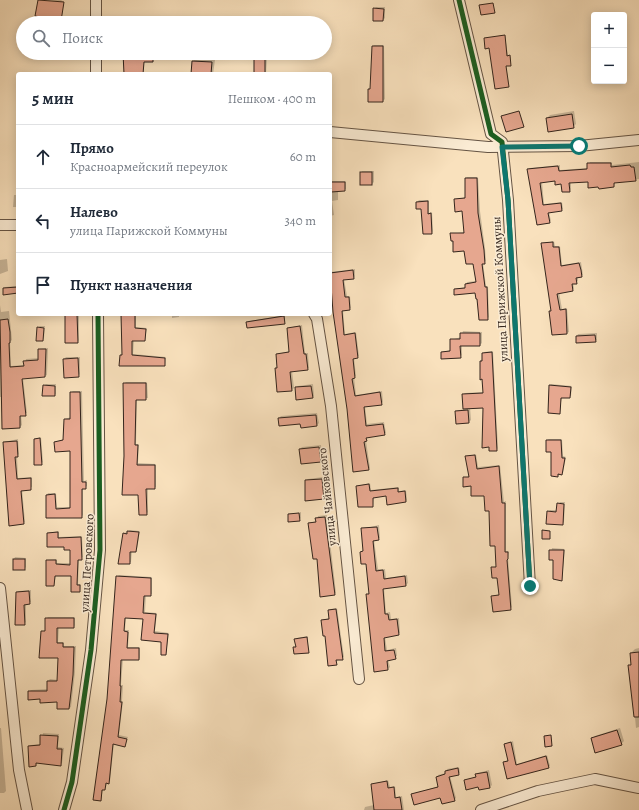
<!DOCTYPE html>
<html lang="ru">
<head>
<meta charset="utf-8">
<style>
	:root { --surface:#fff; --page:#f6f6f7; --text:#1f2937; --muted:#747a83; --line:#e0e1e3 }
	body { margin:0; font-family:Alegreya,serif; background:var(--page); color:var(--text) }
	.controls { position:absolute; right:12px; top:12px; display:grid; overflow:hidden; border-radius:4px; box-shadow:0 2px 10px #0003 }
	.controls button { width:36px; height:36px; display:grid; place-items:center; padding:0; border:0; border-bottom:1px solid var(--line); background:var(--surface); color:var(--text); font:20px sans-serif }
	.stop { position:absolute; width:12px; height:12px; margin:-9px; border:3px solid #0f766e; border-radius:50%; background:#fff }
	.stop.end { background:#0f766e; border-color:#fff; box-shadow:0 1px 4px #0008 }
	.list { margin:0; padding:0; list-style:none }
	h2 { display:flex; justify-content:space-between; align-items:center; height:52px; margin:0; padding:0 16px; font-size:17px }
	h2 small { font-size:13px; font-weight:400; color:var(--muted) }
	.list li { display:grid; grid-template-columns:26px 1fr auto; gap:12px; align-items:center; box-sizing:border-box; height:64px; padding:0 16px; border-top:1px solid var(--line) }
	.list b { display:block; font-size:15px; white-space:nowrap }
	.list p { margin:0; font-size:13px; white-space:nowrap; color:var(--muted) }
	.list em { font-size:13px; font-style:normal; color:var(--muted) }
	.icon { flex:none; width:22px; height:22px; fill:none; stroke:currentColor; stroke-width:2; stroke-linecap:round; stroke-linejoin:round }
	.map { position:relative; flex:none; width:639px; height:810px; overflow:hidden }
	.search { position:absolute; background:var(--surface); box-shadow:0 2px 10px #0003; left:16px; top:16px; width:316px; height:44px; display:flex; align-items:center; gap:10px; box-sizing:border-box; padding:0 14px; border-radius:22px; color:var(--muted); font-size:15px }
	.panel { position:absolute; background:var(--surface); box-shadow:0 2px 10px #0003; left:16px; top:72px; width:316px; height:244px; border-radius:4px }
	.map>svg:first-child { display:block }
	.shadow { fill:#0003 }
	.building { fill:#e6a78f; stroke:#34251c }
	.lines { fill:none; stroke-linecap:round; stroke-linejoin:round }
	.street-casing { stroke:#655444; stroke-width:12 }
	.street { stroke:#fbecd4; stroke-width:10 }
	.cycleway-casing { stroke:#fbecd4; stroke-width:8 }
	.cycleway { stroke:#1b5e20; stroke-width:5 }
	.route { stroke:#0f766e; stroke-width:5 }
	.labels { text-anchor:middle; stroke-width:3; stroke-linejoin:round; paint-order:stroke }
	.street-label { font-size:12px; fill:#34251c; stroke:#fbecd4 }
</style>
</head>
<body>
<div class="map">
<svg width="639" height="810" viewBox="0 0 639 810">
	<rect width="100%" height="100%" fill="#f9e1bd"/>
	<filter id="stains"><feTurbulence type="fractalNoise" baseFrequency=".005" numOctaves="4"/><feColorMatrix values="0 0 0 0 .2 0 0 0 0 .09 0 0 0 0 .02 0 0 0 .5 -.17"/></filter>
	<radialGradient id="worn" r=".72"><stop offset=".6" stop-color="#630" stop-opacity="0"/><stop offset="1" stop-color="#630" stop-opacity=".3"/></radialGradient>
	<g class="shadow">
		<path d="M39,0H61L64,2L61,19L36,16Z"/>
		<path d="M376,7H385V18L383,20L374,9Z"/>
		<path d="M505,35L508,56L510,55L511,64L506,65L509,86L485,38Z"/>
		<path d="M374,45H384L385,99L383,101L369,89L371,88L373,46Z"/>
		<path d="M124,53H154V60L144,61L143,74H125Z"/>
		<path d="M196,58L215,60L213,74H192L193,61Z"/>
		<path d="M257,58H267L266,74H255V60Z"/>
		<path d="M574,111L576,124L573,127L547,118L550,115Z"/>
		<path d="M590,162H612V165L639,162V179L615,182L614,186H599L589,181L571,182V189L570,191L562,183L555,180L542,182L544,204L562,202L563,209L561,210L549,212L551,221L549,222L528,170L530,168L560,165V170L588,168Z"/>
		<path d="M362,171H374V182L372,184L361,173Z"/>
		<path d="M330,172H331V181H346V189L338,191V200L332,201L334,215L330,216Z"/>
		<path d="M467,177H478L480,211L485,248L486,261L483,263L486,286H488L489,317L487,319L476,292L455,289L466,287L467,282L476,281L473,263L465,250L454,251L451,234L465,232L463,210L455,200L466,197V178Z"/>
		<path d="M14,195H18V207H13Z"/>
		<path d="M419,200H429V213L432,212L433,231L432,233L422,208L417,202Z"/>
		<path d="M554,241L555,246H560L562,265L581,262L583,275L578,277V281L573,283L574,288L573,290L559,292L562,309L567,308L569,332L567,333L552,310L542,244Z"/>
		<path d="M7,259L8,271L0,274V260Z"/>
		<path d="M355,269V276L354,278L344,279L347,296H350L351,308L343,310L345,334L356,332L359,356L354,358L356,376L354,377L356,395L382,391L383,402L381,404L365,406L367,424L384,422L386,433L368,436L366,441L370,468L369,469L342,364L330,288V272Z"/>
		<path d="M18,286V292L4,288L5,287Z"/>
		<path d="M0,305L1,312L9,311L11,330L12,340L10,342L11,366L25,365L26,359L39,358V349L48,348L47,375L45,376L23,378L27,413L21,415L22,425L20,427L3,397H0Z"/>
		<path d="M63,314H79V340L78,342L66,316H63Z"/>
		<path d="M123,314H136V327L147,328L145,340H134L133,354L166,357L165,365L121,355L122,354Z"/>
		<path d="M159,314H179V317L172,318V316Z"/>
		<path d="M285,315V323H247L249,321Z"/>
		<path d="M302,325L305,353H308L309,368L307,369L292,371L294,388L292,390L276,369L277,367V354L290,351L288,328Z"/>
		<path d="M40,326H45L44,338L42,340L38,328Z"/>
		<path d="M463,331L482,332V343L480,345H462V355L460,357L442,352L451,350V340L461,337Z"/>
		<path d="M597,333V340L595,341L577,336L578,334Z"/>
		<path d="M493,351L498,448L497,450L484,407H470L471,420L469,422L456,411L464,409L463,395L465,393L484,392L481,362L484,352Z"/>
		<path d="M66,357H80V374L78,376L64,359Z"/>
		<path d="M126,382H147L148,398L137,399L136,444H139L138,463L156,464V487L148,488V512L146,514L125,457L124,384Z"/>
		<path d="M46,384H56V394L54,395L44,386Z"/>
		<path d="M313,384L314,396L312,398L296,388L298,386Z"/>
		<path d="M551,384L572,386L571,396L562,397L559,413L550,385Z"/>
		<path d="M73,391H82L84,481L87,480V486L83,488V515L81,517H47V495L48,493H56L57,507H71V450L55,442L64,439L65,419L71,417V393Z"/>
		<path d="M317,413L319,423L317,425L301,423L280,425L279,418L281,416Z"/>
		<path d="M41,437L43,462L41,464L35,439Z"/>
		<path d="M18,439L19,454L17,456L18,478L32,477V487L22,489L25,522L23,523L4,442Z"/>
		<path d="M549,439H562L563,456L566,457L563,473L557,476L552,451L547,440Z"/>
		<path d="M321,445L322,459L320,461L300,449L302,447Z"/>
		<path d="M476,454L478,467L500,465L504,502L506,501V551H509L508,558L512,607L510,609L492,596L500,594L498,577L492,568L497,566L496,545L490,510L485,495L464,478L470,476L466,457Z"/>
		<path d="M323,477L326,497L324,499L306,481L308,479Z"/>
		<path d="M370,483L371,490L399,487V491L406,490L407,500L406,501L387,495L374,496L373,506L357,486Z"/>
		<path d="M560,502H565L564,522L562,524L548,512L550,510H557Z"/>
		<path d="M301,512V518L299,520L289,515Z"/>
		<path d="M327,515L336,593L334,594L309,523L317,521L318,516Z"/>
		<path d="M379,525L380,538L374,540L378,569H385L386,578L407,575L408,583L406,585L384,588L386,613L390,612L391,619L399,618L400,633L385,637L387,650L396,648L397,656L388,660L390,667L388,669L375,671L367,595L370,593L367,562L361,552L364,550L362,529Z"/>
		<path d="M130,530L140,531L137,549L132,551L131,562L129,563L123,534Z"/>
		<path d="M59,531V537L82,536L83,557L79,559L78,584H81L80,591L72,575H56L54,585L47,560L57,559V563H71L70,549L48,533Z"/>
		<path d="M552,548L565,549L562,580L555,559H550Z"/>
		<path d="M15,557L26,558V567L24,569L14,559Z"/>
		<path d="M119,575L152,577V594L146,595L145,612L157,613L155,631L169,633L166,654L162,641L142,639L144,619L126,617L125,630H129L128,647H140V658L139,659H123L121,685H123L122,701H123L119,735L128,737L125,745L114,743L110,781L107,782L106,787L103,789L101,800L117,577Z"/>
		<path d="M31,590V602L26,603V622L24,624L17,592L19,591Z"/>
		<path d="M337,608L344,657L338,659L336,664L322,620L330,618L329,610L331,609Z"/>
		<path d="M48,617H75V625L74,627H59L58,642H64V646H76L75,672L71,707L69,708L58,701L41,698L29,692L31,690L48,689V681L50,679L58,680L59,657L42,632L46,630V619Z"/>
		<path d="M308,636V652L294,647L297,646V638Z"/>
		<path d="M639,648V727L636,728L630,665L632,663L631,653L635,649Z"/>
		<path d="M0,728H1L6,791L4,793H0Z"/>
		<path d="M620,728L624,741L621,744L592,739L595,736Z"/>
		<path d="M43,733L59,734L58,747L64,748L62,763L60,764L37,762L36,765L29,746L31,745L41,744Z"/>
		<path d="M513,741L517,764L547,755L550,766L508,778L504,762L508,760L505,744Z"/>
		<path d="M459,767L460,773L450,776L456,798L454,800L441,796L413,794L439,786L437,777L438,775L446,773L447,769Z"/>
		<path d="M489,770L492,785L490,787L479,789V785L465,781L477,776L478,773Z"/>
		<path d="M388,780L390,787L395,786L396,797L402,796L404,810H364L365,807L374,805L372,785Z"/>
	</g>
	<g class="building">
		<path d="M38,0L64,2L61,21L35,16Z"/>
		<path d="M493,3L495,13L481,15L479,5Z"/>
		<path d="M373,8L384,9L383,21H373Z"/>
		<path d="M505,35L507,56L510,55L511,66H506L509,87L495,89L489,48L485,49L484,38Z"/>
		<path d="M372,46H383V102H368V89H370Z"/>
		<path d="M123,53H153V62H144L143,74H124Z"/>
		<rect x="254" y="59" width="11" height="15"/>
		<path d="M192,61L212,62L211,74H191Z"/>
		<path d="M519,111L524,127L506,132L501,116Z"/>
		<path d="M572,114L574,128L548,132L546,118Z"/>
		<path d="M587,163H611V167L630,165L631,167H634L636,181L614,183V187L599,189L598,187L588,188V182L569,183L570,192H562L561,184L555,185V181L540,183L543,205L561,203L562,211L548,213L550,223L537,225L527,169L558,166L559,171L587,169Z"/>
		<rect x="360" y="172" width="12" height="13"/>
		<path d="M465,178H477L478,213L484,250L485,264H482L485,287H487L488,320H479L477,299H476L475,293L454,295V289L465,288V284L476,282L473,264H466L464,251L453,252V241H451L450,233H464L462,211L455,212L454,199L465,198Z"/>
		<path d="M331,182H345V191L331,192Z"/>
		<path d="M428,201V214L431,213L432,234H423L421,209H416V202Z"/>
		<path d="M553,242V247H559L561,266L579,263L581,270L582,277L576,278L577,284H572L573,291L557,294L560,310L566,309L567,334L552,335L549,311H551L541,243Z"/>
		<path d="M353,270L354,279L343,280L345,297H349L350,310L342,311L344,335L355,333L358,358L353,359L355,378L352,379L355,396L380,392L382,405L364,407L366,426L383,424L385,435L366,438L367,441L364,442L369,470L353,472L347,409L333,312L330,273Z"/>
		<path d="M18,287V293L3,295V288Z"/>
		<path d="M65,314H77L78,343H65Z"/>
		<path d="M121,314H135V328L146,329L145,341H132V355L165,358V366H119L120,355H122Z"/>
		<path d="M284,316L285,324L247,328L246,322Z"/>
		<path d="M8,319L10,332V343H9L10,367L24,366L23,361L38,360V349H46L45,377L22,379L26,416H20V428L2,429L0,320Z"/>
		<path d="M300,326L304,354H306L308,370L290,372L292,391L277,392L275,368H277L276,354L289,352L287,328Z"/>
		<path d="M37,327L44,328L43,341H36Z"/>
		<path d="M460,333H480V346H460L461,358L441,359V352L450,351V339H460Z"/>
		<path d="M595,335L596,342L576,343V336Z"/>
		<path d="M492,352L497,451H489V447L482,448L483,408L463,409L462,394L483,393L482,379L480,380V361H482V353Z"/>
		<path d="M78,358L79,377L64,378L63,359Z"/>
		<path d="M123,383H146V400H136L135,445H138L137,465H155V489H146L147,515H139L138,495H122L124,456Z"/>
		<path d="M43,385L55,386V396H42Z"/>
		<path d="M549,385L571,387L570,398H561L560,414L548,413Z"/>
		<path d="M311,386L313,398L296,400L295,387Z"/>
		<path d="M70,392H80L82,482H86V489H82V518H46V495L55,494L56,509L70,508V451L55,452L54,442L63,440L64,419H70Z"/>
		<path d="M468,410L469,423L456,424L455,411Z"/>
		<path d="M316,415L317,426L301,428L300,424L279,426L278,418Z"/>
		<path d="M40,438L42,465H34V439Z"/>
		<path d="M546,440H561L562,458H565L562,475L558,474V477L551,476V452H546Z"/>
		<path d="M17,441L18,457H15L17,479L31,478V490L21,491L24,524L9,526L3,442Z"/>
		<path d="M319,447L321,462L301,464L299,449Z"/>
		<path d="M475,455L477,469L499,466L502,503H505V552H508V559L507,560L511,610L493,612L491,596L499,595L497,578H492L491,567H496L495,546H490L489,511H485L484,496H471V486L463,487V477H469L465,456Z"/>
		<path d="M322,479L324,499L305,501V480Z"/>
		<path d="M369,484L370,491L398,488V492L405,491L406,502L387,505L386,496L373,498V507H358L356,486Z"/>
		<path d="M557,503L564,504L563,525L546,524L547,511L556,512Z"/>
		<path d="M299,513L300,521L288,522V514Z"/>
		<path d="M325,517L335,595L320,597L317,559H313L308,523L316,522L315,518Z"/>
		<path d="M377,527L379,540L373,541L376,571L383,570L384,579L405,576L406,586L383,589L385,614H388L389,620L397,619L399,635L384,638L385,651L394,650L396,659L387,661L388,670L374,672L366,594H369L366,564H361L360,552L363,551L361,528Z"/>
		<path d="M542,530L550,531V539H542Z"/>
		<path d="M127,531L139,532L136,552H130V564H118L123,533L127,534Z"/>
		<path d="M58,532V538L81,537L82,560H78L77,585H80V592H71V576H55L54,586H46V560H56V564L70,565V550H64V547H47V533Z"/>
		<path d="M549,550H564L562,581L553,579V560H549Z"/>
		<rect x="13" y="559" width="12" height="11"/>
		<path d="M116,576L151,578V596H144L143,613L156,614L154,633L168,634L166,655H161V642L141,640L143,619L125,618L124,631L128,632L127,648H139V660H121L120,686H121L120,702H122L118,737L127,739L125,747L113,744L109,784L106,783L105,790H102L101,801L93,800L107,699Z"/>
		<path d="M29,591L30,604L24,605L25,625H15L16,592Z"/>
		<path d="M336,609L343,660H336L337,665L328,666L325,636H323L321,620L329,619L328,610Z"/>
		<path d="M45,618H74V628H57V643H63V647H74L73,675L69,709H57V702L40,703V699L28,700V691H47V681H57L58,658H39L41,631H45Z"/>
		<path d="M307,637L309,653L294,654L293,647H296L294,639Z"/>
		<path d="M639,652V717H634L628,665H631L630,653Z"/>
		<path d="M617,730L622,745L595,753L591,738Z"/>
		<path d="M40,735L58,736L57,749H62L61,766L36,763V766L29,767L28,746L40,745Z"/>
		<path d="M551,735L552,746L545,747L544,736Z"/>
		<path d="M511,742L516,765L546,756L549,768L507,779L503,762L508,761L504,744Z"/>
		<path d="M458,768L459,775L449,777L455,801L442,804L440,798L414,805L411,794L438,787L436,777L445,774V771Z"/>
		<path d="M487,772L490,788L479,790L478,787L466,790L464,780L476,777L475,774Z"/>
		<path d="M387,781L388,788L394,787L395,798L400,797L402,810H374L371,784Z"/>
	</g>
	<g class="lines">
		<g class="street-casing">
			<g id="street">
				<path d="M459,0L491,134L502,142L508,200L530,586"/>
				<path d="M96,23V0"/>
				<path d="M96,53V74"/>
				<path d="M330,132L488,147L579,146L639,140"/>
				<path d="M0,225H18"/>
				<path d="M314,314L317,319L331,406L359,679"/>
				<path d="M0,588L19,770L27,810"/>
				<path d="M64,810L72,782L91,650L100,550L98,314"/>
				<path d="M481,810L538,791L595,779L639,788"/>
			</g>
		</g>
		<use href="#street" class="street"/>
		<g class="cycleway-casing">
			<g id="cycleway">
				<path d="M459,0L491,134L502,142L508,200L530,586"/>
				<path d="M64,810L72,782L91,650L100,550L98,314"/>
			</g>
		</g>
		<use href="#cycleway" class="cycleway"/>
	</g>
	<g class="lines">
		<path class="route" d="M530,586L508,200L502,147L579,146"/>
	</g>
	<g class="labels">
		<g class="street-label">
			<text transform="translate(500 289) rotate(-93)" y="4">улица Парижской Коммуны</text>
			<text transform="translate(327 497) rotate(-96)" y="4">улица Чайковского</text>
			<text transform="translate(87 563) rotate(-87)" y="4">улица Петровского</text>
		</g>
	</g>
	<rect width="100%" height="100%" filter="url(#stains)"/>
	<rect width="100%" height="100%" fill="url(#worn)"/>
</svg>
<div class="controls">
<button>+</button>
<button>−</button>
</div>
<div class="stop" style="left:579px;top:146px"></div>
<div class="stop end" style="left:530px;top:586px"></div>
<div class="search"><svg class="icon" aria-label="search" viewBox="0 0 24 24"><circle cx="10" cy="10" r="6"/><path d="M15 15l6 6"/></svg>Поиск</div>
<section class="panel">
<h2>5 мин<small>Пешком · 400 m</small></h2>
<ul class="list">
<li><svg class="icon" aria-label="ahead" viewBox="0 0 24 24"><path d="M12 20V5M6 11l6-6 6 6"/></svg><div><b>Прямо</b><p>Красноармейский переулок</p></div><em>60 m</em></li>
<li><svg class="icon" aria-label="left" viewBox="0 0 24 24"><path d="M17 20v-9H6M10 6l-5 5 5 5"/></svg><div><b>Налево</b><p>улица Парижской Коммуны</p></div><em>340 m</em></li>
<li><svg class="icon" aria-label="arrive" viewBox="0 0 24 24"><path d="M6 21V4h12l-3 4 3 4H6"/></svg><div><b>Пункт назначения</b></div></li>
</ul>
</section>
</div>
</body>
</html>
